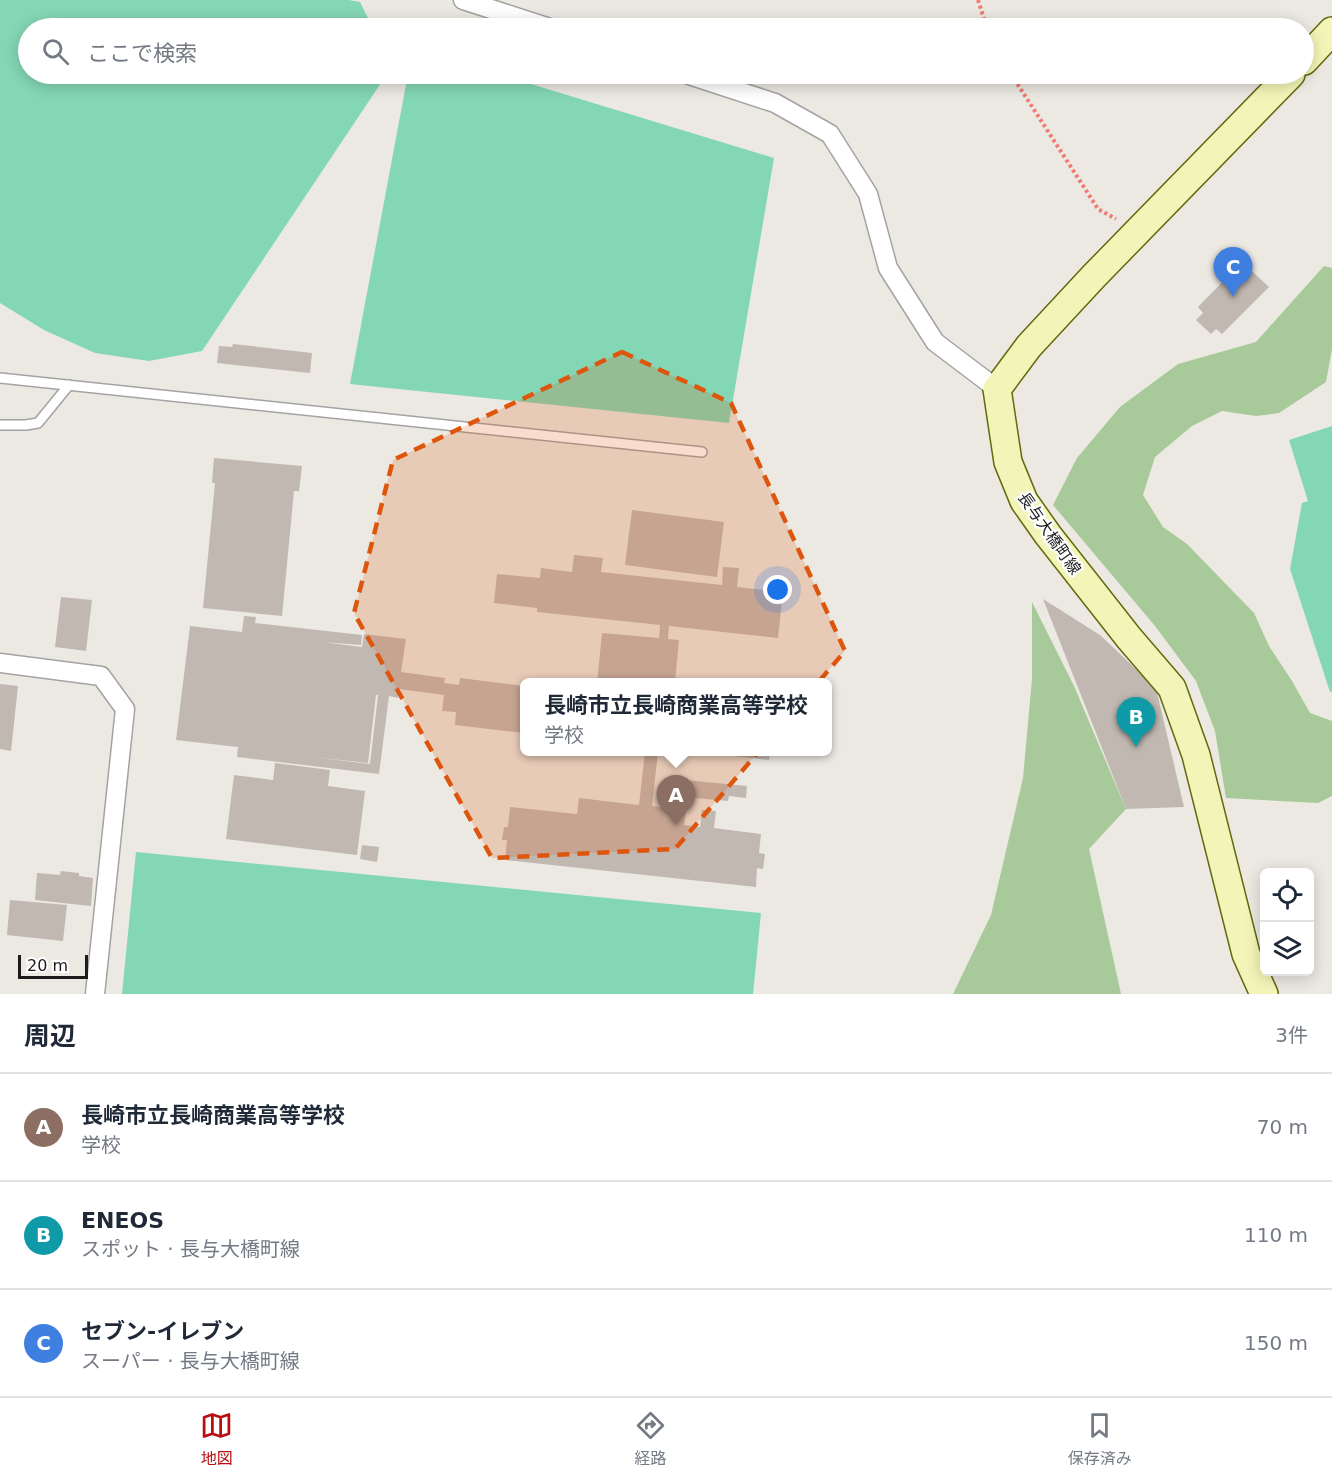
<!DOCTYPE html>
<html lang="ja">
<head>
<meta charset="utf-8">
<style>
	:root { --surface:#fff; --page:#f2f2f3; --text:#1f2937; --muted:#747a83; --line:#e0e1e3; --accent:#ba0d10 }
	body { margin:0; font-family:"DejaVu Sans","Noto Sans JP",sans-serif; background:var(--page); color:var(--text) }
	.controls { position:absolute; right:18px; bottom:18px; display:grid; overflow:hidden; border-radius:9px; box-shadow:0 3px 15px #0003 }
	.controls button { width:54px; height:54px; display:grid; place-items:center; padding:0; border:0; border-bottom:2px solid var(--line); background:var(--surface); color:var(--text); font:30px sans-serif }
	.scale { position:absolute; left:18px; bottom:15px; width:70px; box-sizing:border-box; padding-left:6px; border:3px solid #1c1c1c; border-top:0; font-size:16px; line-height:21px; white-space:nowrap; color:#1c1c1c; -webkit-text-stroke:4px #fff; paint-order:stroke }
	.you { position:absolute; left:778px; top:590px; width:21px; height:21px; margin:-15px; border:4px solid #fff; border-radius:50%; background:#1a73e8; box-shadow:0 0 0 9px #1a73e833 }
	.badge { display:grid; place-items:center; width:39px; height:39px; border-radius:50%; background:var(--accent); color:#fff; font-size:20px; font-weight:700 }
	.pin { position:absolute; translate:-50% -50px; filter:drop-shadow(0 2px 3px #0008) }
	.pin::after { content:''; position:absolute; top:32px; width:21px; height:18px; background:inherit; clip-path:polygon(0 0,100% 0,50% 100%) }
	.popup { position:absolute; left:520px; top:678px; width:312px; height:78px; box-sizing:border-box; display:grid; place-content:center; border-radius:9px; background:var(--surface); filter:drop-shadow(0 2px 4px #0005); font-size:20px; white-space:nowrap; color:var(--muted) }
	.popup b { font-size:22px; color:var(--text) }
	.popup::after { content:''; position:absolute; left:50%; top:100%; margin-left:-12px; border:12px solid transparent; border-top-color:var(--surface) }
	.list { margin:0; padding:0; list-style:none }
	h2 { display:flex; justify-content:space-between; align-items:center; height:78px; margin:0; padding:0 24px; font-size:26px }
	h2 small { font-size:20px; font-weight:400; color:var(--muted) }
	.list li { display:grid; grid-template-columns:39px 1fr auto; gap:18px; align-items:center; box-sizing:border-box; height:108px; padding:0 24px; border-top:2px solid var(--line) }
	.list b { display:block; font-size:22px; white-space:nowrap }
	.list p { margin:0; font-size:20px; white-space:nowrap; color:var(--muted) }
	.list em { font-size:20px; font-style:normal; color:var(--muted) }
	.icon { flex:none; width:33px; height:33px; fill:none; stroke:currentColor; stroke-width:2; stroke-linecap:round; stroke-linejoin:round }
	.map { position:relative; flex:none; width:1332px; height:994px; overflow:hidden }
	.search { position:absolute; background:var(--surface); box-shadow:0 3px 15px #0003; left:18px; right:18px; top:18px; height:66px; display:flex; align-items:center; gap:15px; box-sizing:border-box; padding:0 21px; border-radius:33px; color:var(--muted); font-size:22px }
	.sheet { height:402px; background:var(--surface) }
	nav { display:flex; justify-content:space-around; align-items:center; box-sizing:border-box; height:84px; border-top:2px solid var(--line); background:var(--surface); font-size:16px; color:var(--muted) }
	nav a { display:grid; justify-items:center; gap:3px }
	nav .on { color:var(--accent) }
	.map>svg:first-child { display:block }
	.forest { fill:#a8c999 }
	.pitch { fill:#84d7b5 }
	.building { fill:#c1b8b2; fill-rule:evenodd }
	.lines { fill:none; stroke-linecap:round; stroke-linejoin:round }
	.service-casing { stroke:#a3a3a3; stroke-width:12 }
	.minor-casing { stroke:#a3a3a3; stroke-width:21 }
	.secondary-casing { stroke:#616a0c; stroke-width:30 }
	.path { stroke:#f07a6f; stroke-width:4; stroke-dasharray:3 3; stroke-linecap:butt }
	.service { stroke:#fff; stroke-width:9 }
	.minor { stroke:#fff; stroke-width:18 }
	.secondary { stroke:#f3f5b8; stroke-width:27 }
	.marked { fill:#de560d; fill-opacity:0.2; stroke:#de560d; stroke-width:4.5; stroke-dasharray:12 8; stroke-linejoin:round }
	.labels { text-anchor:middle; stroke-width:4.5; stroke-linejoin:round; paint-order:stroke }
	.street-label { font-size:16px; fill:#1c1c1c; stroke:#fff }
</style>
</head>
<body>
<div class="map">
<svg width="1332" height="994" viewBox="0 0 1332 994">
	<rect width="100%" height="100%" fill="#ece9e2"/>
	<g class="forest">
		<path d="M1324,266L1332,268V349L1326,382L1279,413L1256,416L1222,411L1192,426L1155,457L1143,495L1163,527L1187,544L1254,613L1269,646L1292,681L1310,713L1332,721V796L1318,803L1226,798L1215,731L1196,681L1155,626L1053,505L1077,458L1120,407L1178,364L1256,342Z"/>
		<path d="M1032,602L1074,686L1126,809L1089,849L1121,994H953L991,915L1023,778L1032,679Z"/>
	</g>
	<g class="pitch">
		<path d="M0,0H349L360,2L373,28H28V74H387L202,351L149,361L95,353L44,330L0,303Z"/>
		<path d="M408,74H498L774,158L729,423L350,384Z"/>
		<path d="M1332,426V691L1330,692L1290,569L1302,503L1308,501L1289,440Z"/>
		<path d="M136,852L761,913L753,994H122Z"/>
	</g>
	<g class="building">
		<path d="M1242,262L1269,287L1222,334L1216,329L1211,334L1196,320L1203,313L1198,307Z"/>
		<path d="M233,344L312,353L310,373L217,363L219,346L232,347Z"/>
		<path d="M214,458L302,466L299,491H294L282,616L203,608L215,483H212Z"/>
		<path d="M632,510L724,522L717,577L625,565Z"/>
		<path d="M574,555L603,558L601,572L722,585L723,567L739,568L737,587L783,592L778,638L669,626L668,639L679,640L675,682H597L602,633L659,638L660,625L537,612V608L494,603L497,574L540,578L541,568L572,572Z"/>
		<path d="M61,597L92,600L86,651L55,647Z"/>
		<path d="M1043,599L1100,635L1156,688L1184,807L1126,809Z"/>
		<path d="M244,616L256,617L255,623L362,635L361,645L323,642L362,647L364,634L406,639L401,672L445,678L444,683L459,685L460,678L524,686V733L455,725L456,712L442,711L444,695L399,689L398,698L389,696L379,774L237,757L238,747L176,740L190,626L242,632ZM376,695H378L370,764L312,757L368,763Z"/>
		<path d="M0,684L18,686L11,751L0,749Z"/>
		<path d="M645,752H658L652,806L686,810L684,825L700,827L702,810L716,811L714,828L761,834L759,853L765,854L763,869L757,868L756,887L505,860L507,840H502L504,827H508L510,807L577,814L579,798L639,805Z"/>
		<path d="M709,752H770L769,760L709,753Z"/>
		<path d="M275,763L330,770L328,786L365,791L357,855L226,839L234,775L273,780Z"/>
		<path d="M685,780L747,786L746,798L729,796L728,801L684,797Z"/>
		<path d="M362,845L379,847L377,862L360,859Z"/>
		<path d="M61,871L79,873V876L93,878L91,906L35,900L37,873L60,875Z"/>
		<path d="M10,900L67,905L63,941L7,935Z"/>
	</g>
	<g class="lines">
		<g class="service-casing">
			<g id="service">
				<path d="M0,378L702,452"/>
				<path d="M0,425H26L38,423L69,385"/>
			</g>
		</g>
		<g class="minor-casing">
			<g id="minor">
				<path d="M463,0L550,28"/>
				<path d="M686,74L775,103L830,134L868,194L888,268L935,342L997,389"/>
				<path d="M0,663L101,676L125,709L95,994"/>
			</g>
		</g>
		<g class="secondary-casing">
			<g id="secondary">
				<path d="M1304,61L1332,31"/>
				<path d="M1264,994L1246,954L1196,755L1172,688L1129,638L1048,535L1024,501L1008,462L997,389L1029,346L1094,276L1291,74"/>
			</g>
		</g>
		<g class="path">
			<path d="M978,0L987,28"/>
			<path d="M1011,74L1098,209L1116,219"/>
		</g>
		<use href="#service" class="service"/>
		<use href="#minor" class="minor"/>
		<use href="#secondary" class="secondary"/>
	</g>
	<path class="marked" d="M622,352L731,403L845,651L675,849L492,858L354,613L393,460Z"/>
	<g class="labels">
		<g class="street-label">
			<text transform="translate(1050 533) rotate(55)" y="6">長与大橋町線</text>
		</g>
	</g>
</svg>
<div class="controls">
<button><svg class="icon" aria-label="locate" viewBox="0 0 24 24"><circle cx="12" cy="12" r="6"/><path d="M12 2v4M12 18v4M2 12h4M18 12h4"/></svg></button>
<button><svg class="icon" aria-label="layers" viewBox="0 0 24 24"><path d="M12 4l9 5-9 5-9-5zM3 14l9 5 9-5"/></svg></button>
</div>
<div class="scale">20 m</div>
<div class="you"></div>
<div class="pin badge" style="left:676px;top:825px;background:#8d6e63">A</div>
<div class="popup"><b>長崎市立長崎商業高等学校</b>学校</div>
<div class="pin badge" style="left:1136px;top:747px;background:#0f9aa8">B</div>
<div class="pin badge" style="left:1233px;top:297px;background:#3f7fe0">C</div>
<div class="search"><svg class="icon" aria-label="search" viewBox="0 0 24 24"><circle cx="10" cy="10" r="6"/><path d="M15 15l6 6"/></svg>ここで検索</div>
</div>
<section class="sheet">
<h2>周辺<small>3件</small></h2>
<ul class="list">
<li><span class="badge" style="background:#8d6e63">A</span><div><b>長崎市立長崎商業高等学校</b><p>学校</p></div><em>70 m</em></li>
<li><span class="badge" style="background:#0f9aa8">B</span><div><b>ENEOS</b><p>スポット · 長与大橋町線</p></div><em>110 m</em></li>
<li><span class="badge" style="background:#3f7fe0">C</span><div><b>セブン-イレブン</b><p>スーパー · 長与大橋町線</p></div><em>150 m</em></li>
</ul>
</section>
<nav>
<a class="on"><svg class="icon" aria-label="map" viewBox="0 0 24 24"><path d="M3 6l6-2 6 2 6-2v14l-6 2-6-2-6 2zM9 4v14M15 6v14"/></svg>地図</a>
<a><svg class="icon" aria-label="directions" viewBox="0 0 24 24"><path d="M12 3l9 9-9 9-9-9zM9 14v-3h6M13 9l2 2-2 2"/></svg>経路</a>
<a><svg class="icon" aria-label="saved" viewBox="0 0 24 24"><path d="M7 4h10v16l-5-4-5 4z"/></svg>保存済み</a>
</nav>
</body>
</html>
